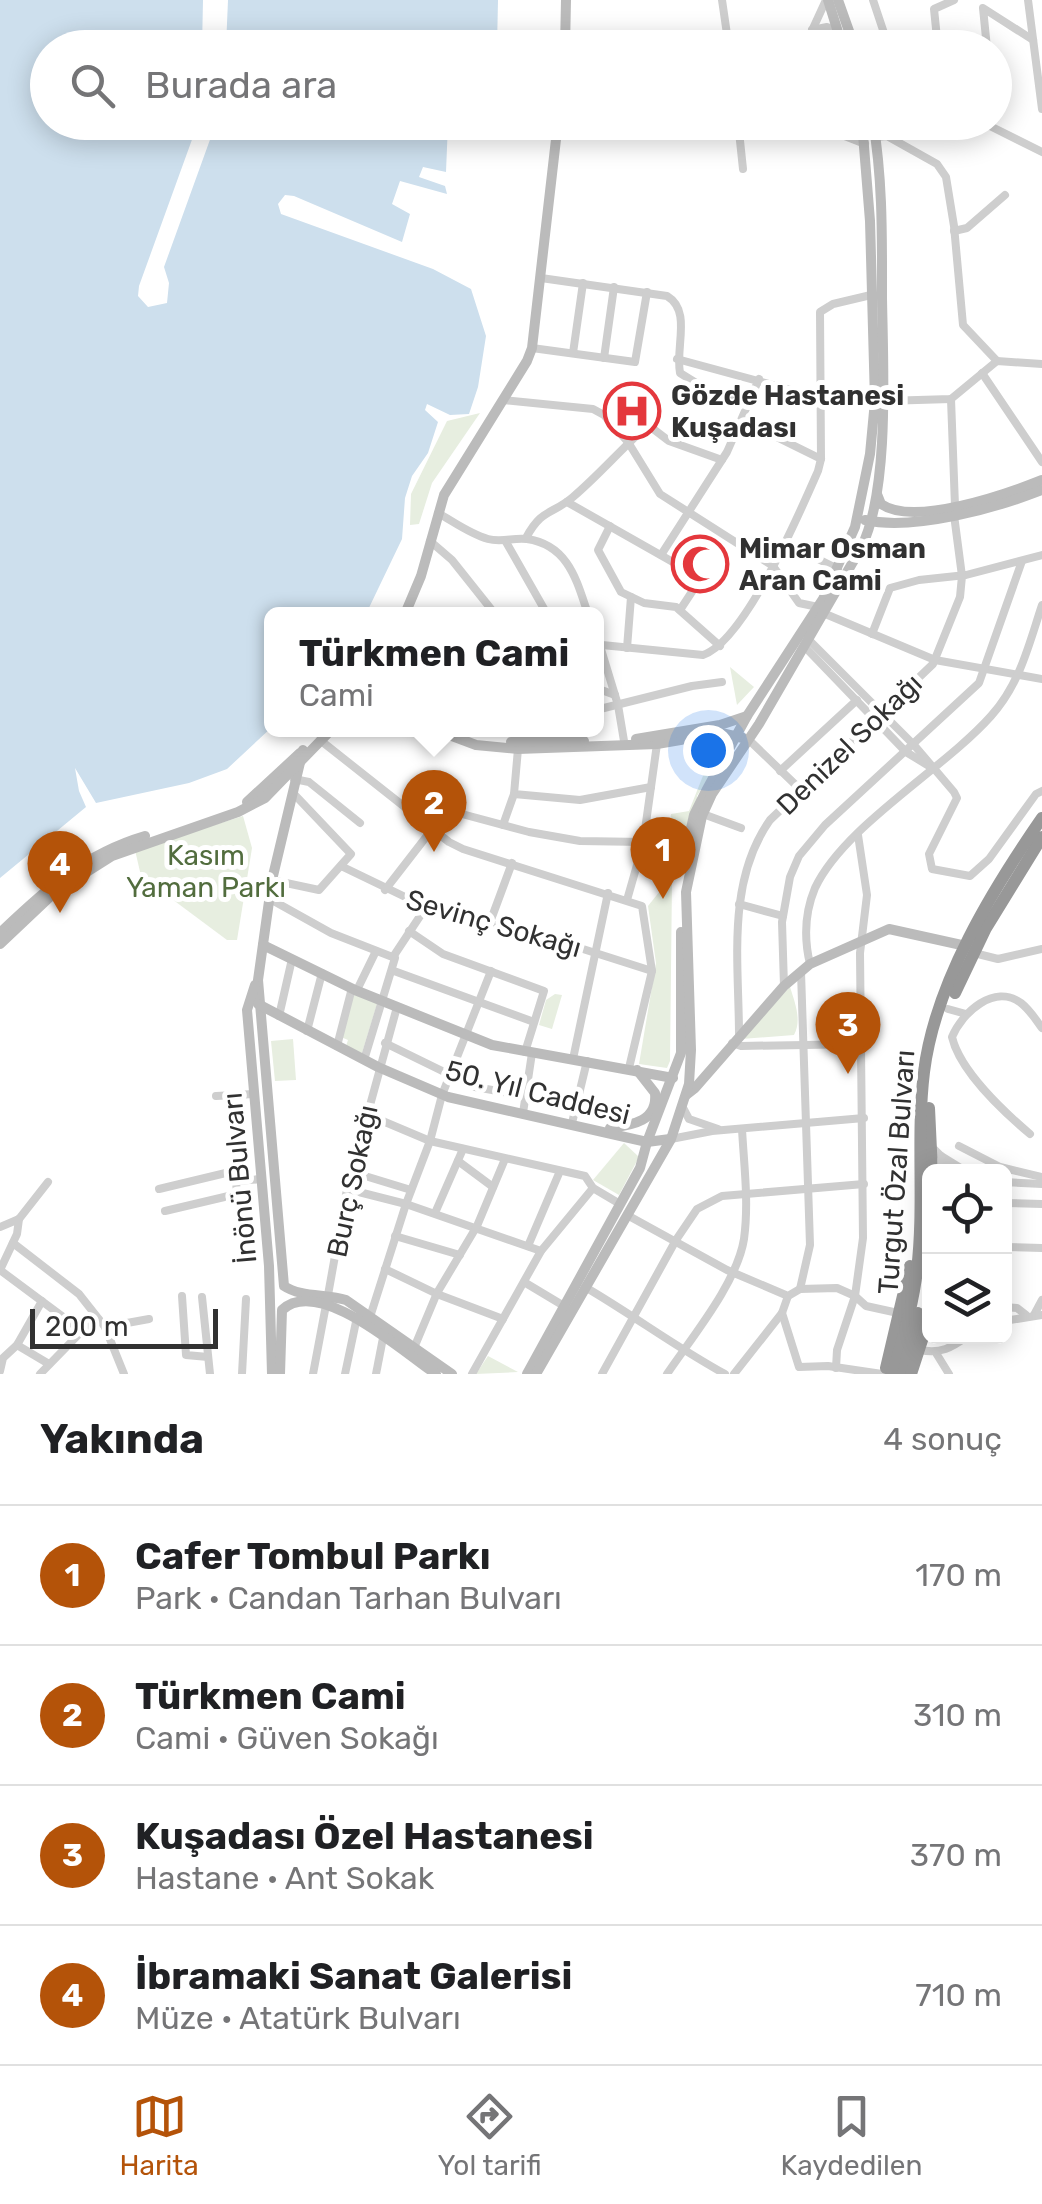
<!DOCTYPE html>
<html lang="tr">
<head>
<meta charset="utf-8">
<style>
	:root { --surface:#fff; --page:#f6f6f6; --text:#202124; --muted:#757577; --line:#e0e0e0; --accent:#b45309 }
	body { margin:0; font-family:Rubik,sans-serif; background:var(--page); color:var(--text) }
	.controls { position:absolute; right:30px; bottom:30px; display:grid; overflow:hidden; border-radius:15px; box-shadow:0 5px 25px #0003 }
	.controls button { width:90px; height:90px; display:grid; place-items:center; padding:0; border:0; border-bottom:2px solid var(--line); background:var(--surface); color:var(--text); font:50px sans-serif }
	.scale { position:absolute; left:30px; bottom:25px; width:188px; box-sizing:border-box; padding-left:10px; border:5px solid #313131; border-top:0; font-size:28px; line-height:35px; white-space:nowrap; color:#313131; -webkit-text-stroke:8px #fff; paint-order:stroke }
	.you { position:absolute; left:708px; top:750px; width:35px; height:35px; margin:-25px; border:8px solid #fff; border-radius:50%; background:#1a73e8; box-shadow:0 0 0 15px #1a73e833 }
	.badge { display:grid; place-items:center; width:65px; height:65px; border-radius:50%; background:var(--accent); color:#fff; font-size:32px; font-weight:700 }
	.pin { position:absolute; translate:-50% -82px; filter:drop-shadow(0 2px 5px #0008) }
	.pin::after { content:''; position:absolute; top:52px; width:35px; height:30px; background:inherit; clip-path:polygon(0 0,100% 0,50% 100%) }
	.popup { position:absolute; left:264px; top:607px; width:340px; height:130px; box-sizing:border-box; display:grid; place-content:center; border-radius:15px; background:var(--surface); filter:drop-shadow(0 2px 8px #0005); font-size:32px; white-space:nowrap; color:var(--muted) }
	.popup b { font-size:38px; color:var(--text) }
	.popup::after { content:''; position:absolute; left:50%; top:100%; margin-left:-20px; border:20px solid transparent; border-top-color:var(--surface) }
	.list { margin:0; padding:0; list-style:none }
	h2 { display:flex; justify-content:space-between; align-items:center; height:130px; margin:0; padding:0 40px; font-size:42px }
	h2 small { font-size:32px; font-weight:400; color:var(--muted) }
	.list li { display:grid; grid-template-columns:65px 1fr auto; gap:30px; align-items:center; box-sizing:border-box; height:140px; padding:0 40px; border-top:2px solid var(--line) }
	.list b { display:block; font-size:38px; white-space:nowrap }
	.list p { margin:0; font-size:32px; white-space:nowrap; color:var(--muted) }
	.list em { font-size:32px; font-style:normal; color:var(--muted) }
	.icon { flex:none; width:55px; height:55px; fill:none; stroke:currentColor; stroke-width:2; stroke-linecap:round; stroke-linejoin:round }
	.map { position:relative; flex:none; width:1042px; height:1374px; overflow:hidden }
	.search { position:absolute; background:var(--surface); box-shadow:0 5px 25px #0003; left:30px; right:30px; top:30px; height:110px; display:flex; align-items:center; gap:25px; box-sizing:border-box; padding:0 35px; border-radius:55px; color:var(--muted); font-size:38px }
	.sheet { height:690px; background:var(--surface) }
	nav { display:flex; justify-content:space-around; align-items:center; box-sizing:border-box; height:140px; border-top:2px solid var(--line); background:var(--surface); font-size:28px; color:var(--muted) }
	nav a { display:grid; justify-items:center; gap:5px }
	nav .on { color:var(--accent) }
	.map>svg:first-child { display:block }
	.green { fill:#e7eee0 }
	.water { fill:#cddfed }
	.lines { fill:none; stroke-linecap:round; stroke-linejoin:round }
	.street { stroke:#cecece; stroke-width:8 }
	.secondary { stroke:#bbb; stroke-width:10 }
	.highway { stroke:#989898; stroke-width:12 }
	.labels { text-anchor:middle; stroke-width:10; stroke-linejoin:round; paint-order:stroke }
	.poi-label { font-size:28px; font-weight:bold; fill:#313131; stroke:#fff; text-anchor:start }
	.street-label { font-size:28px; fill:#313131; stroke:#fff }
	.park-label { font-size:28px; fill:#526d3e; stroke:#fff }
</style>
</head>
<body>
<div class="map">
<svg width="1042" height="1374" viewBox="0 0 1042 1374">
	<rect width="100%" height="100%" fill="#fff"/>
	<g class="green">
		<path d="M480,413L432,483L419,524L410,525L411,494L447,421Z"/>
		<path d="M730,667L754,687L737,705Z"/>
		<path d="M718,738L726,743L718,762L697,796L698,807L678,851L672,881L670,1061L667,1068L639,1064L656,963L648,906L660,891L671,814L689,811Z"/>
		<path d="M243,816L252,848L237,940H227L141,876L135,850Z"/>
		<path d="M790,987C795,1003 802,1020 794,1035L741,1039Z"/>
		<path d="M353,991L378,1001L362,1053L346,1046L348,1040L341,1037Z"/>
		<path d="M555,994L562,995L552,1029L539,1025L546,1000Z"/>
		<path d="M293,1039L296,1080L275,1081L271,1041Z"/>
		<path d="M624,1143L639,1157L619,1195L593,1180Z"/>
		<path d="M488,1356L518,1372L476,1374Z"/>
	</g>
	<g class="water">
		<path d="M0,0H203L202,47L48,48V122L198,123L139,286L138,296L148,307L167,303L169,283L164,267L216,123H448L446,172L423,167L419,177L445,186L447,194L400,181L392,204L410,214L402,242L294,196L285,195L278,204L281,214L433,269L471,289L486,336L478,387L469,414L450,415L427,404L425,410L438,422L428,453L412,476L405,498L402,539L366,614H272L271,728L227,769L189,783L96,803L75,768L79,791L86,807L0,878Z"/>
		<path d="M228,0H498L497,47H226Z"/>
	</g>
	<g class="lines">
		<g class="street">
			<path d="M722,0L729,48"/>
			<path d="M873,0L889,48"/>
			<path d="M1028,0L1042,109"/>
			<path d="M812,30L827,27L838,31"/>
			<path d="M804,48L826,0"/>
			<path d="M938,48L934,9L954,0"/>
			<path d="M987,48L983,8L1033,40"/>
			<path d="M738,122L743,169"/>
			<path d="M791,122L814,124L865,144"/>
			<path d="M982,122L1042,152"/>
			<path d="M739,130L777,122"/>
			<path d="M876,137L887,136L937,164L946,177L954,226L963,325L997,361"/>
			<path d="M954,231L967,228L1005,195"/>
			<path d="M541,278L667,296C692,311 675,347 680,373L709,391L750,404"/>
			<path d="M532,348L635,362L647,292"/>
			<path d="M573,353L583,283"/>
			<path d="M604,358L614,287"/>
			<path d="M677,359L821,398L875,401"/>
			<path d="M982,373L1042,462"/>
			<path d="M951,399L955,506"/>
			<path d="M503,400L593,409L604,415L628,442L660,494L773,566L799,603L818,607"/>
			<path d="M884,401L951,399L997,361L1042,364"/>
			<path d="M742,420L821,459"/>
			<path d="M567,502L701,578L680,610"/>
			<path d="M438,513C454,522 470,534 488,539C502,543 514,537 527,539C569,545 577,582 588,614"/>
			<path d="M610,526L598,550L621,592L644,603L676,607L720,646"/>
			<path d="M526,538C542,508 552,515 573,497C599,475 622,448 648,425L669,441L722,460"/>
			<path d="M430,541L452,560L495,614"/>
			<path d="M506,542L547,614"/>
			<path d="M786,543L838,569"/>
			<path d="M661,555L727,452L759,379"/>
			<path d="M823,613L935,660L1042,679"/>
			<path d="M596,633L618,705L624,741"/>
			<path d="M872,634L890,588L919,580L966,575L1042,555"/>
			<path d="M808,639L914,745L954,792L957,798L929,854L932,869L970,876L989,859L1036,794L1042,791"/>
			<path d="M602,645L703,655C745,641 800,512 818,471L821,459L820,312L833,304L871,295"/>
			<path d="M804,646L906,752L929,766"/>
			<path d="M627,648L631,597"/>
			<path d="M596,688L615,695"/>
			<path d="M596,710L692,686L722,682"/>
			<path d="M320,740L449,842L463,849L642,906L652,971L629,1068"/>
			<path d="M749,740L801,790"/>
			<path d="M518,749L514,794L580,800L651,787"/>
			<path d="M780,771L857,700"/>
			<path d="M294,779L309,782L360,823"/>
			<path d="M703,814L741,828"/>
			<path d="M503,825L514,794"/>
			<path d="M341,866L426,907L561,942L652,971"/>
			<path d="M272,880L319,890L351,854L293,793"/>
			<path d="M385,890L447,810L529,832L580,841L643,842"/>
			<path d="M270,899L331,933L395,958L364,1060"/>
			<path d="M627,900L643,844L657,744"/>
			<path d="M739,904L783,916"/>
			<path d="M489,925L512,863"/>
			<path d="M409,931L443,954L544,991L525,1052"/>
			<path d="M974,953L998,959L1042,949"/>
			<path d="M393,957L426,907"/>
			<path d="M810,964C804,939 805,912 815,888C844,826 944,769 991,716C1020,684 1029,644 1042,605"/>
			<path d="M394,971L534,1022"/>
			<path d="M784,986L782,922L790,877L799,856L825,825L979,683L1022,561"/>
			<path d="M357,990L376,951"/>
			<path d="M948,1009L966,1014"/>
			<path d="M279,1016L292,959"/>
			<path d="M307,1031L322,973"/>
			<path d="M739,1035C739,964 726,882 770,820L933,664L960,597L962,576L954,515"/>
			<path d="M385,1043L475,1087L526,1096"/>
			<path d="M732,1043L741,1046L862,1044"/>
			<path d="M337,1046L352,988"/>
			<path d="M573,1059L608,893"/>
			<path d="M216,1096L254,1094"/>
			<path d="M682,1106L689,1119L718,1129"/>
			<path d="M523,1113L532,1053"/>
			<path d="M366,1114L430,1141L585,1176L593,1188L620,1204"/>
			<path d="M572,1123L587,1061"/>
			<path d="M1030,1134C1004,1112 960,1071 952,1037C962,1013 994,983 1021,1003C1030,1010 1036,1020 1042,1028"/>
			<path d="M671,1139L712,1131L864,1118"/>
			<path d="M959,1146L1000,1167L1042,1177"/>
			<path d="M932,1147L941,1156L967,1172"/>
			<path d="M941,1156L943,1172"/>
			<path d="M458,1161L493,1187"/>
			<path d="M352,1172L411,1190"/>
			<path d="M1004,1182L1042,1184"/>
			<path d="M159,1189L234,1171L236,1181"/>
			<path d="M347,1189L406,1204L541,1251"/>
			<path d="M1004,1203L1042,1204"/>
			<path d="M165,1211L237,1194L236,1181L262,1179"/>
			<path d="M435,1213L463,1149"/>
			<path d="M627,1215L727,1270L788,1296L800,1289L837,1288L855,1296L866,1306L898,1313"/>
			<path d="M19,1219L17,1234L0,1270L82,1331"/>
			<path d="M0,1227L19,1219L48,1182"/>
			<path d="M395,1236L460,1255"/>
			<path d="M13,1243L79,1294L105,1327L124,1374"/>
			<path d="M528,1246L560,1171"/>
			<path d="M1004,1247L1042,1248"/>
			<path d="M385,1269L437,1294L503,1319"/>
			<path d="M524,1282L564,1306"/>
			<path d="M585,1287C633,1315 677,1348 725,1374"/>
			<path d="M800,1289L810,1245L801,972"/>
			<path d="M328,1295L347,1189L397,1007"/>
			<path d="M182,1296L186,1355L208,1357"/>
			<path d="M788,1296L782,1313L799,1367L828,1366L882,1374"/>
			<path d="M202,1297L210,1374"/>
			<path d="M1004,1307L1017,1308L1026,1315"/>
			<path d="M1034,1315L1042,1300"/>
			<path d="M370,1317L406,1204L430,1141L442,1095L491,971"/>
			<path d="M1004,1321L1042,1315"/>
			<path d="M105,1327L149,1319"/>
			<path d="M17,1345L49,1364"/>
			<path d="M414,1348L437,1293L477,1226L505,1159"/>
			<path d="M920,1350C941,1354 951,1348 968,1336"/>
			<path d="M936,1353L949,1374"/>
			<path d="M836,1368L837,1350L855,1296L863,1238L860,953L867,895L858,835"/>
			<path d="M0,1371L3,1358L17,1345L42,1301"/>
			<path d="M40,1374L82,1331L99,1320"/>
			<path d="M242,1374L246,1299"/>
			<path d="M313,1374L326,1305"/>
			<path d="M345,1374L357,1317"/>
			<path d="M376,1374L383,1338"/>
			<path d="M472,1374L541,1251L593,1188"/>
			<path d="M602,1374L676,1240L697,1209L722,1196L864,1184"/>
			<path d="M667,1374C692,1337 737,1283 744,1239C749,1202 744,1166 742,1129"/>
			<path d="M734,1374L782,1313"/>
		</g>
		<g class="secondary">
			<path d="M828,0L843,48"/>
			<path d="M838,0L855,48"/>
			<path d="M565,48L566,0"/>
			<path d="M877,494L881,504C914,527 1007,494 1042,480"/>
			<path d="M865,520C914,531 996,508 1042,490"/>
			<path d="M405,614L421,576L444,495L527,361L532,348L558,122"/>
			<path d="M436,730L476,745L518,749L657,744L721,733L743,738"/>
			<path d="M636,739L720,725L747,716"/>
			<path d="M511,742L584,741"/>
			<path d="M303,750L272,880L258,980L284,1286C300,1297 326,1294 346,1300L452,1374"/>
			<path d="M247,802L300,753"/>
			<path d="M685,855L694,815L706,791L747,716L823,599L855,527L870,454L875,401L870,221L862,122"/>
			<path d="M0,933C45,890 84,854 145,836"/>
			<path d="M0,944L55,892L112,856L238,812L265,798L331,730"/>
			<path d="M263,945L355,990L492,1045L673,1078"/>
			<path d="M255,985L247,1010L269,1266L272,1374"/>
			<path d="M258,1004L378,1067L448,1097L647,1142L670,1139"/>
			<path d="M686,1095L695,1088L784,986L810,964L889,929L966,946"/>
			<path d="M610,1128C633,1125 658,1121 655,1093L637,1070"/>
			<path d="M280,1374L282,1310C319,1275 404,1353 436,1374"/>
			<path d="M527,1374L640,1168L647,1142L681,1053V932"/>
			<path d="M536,1374L671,1139L689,1084L691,1050L686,892L702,816L712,794L759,724L861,548C890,491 883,365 882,298C882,240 883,180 873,122"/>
		</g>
		<g class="highway">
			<path d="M955,993L986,928L1042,837"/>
			<path d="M929,1108L932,1172"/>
			<path d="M886,1368L910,1266"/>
			<path d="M892,1374C903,1340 913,1306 917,1270C925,1205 916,1138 924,1072C935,983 992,890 1042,818"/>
			<path d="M903,1374L918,1313"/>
			<path d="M911,1374L925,1331L930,1294"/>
		</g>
	</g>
	<defs>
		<g id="hospital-ring" transform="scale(2.875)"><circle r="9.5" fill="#fff" stroke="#e4383d" stroke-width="1.5"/><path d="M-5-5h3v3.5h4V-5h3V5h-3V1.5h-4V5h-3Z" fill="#e4383d"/></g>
		<g id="mosque-ring" transform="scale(2.875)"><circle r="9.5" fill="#fff" stroke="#e4383d" stroke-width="1.5"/><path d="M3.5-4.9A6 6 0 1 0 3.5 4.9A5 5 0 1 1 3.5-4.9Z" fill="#e4383d"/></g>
	</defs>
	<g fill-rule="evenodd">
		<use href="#hospital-ring" x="632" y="411"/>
		<use href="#mosque-ring" x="700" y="564"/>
	</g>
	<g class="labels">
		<g class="poi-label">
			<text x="671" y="405">Gözde Hastanesi<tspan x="671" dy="32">Kuşadası</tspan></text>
			<text x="739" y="558">Mimar Osman<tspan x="739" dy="32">Aran Cami</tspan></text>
		</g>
		<g class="street-label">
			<text transform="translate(849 744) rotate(-44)" y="10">Denizel Sokağı</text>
			<text transform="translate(494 923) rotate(16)" y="10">Sevinç Sokağı</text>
			<text transform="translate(538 1092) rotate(14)" y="10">50. Yıl Caddesi</text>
			<text transform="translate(896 1172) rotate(-86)" y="10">Turgut Özal Bulvarı</text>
			<text transform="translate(239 1178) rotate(-95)" y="10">İnönü Bulvarı</text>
			<text transform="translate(352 1181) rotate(-78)" y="10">Burç Sokağı</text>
		</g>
		<g class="park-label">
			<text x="206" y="865">Kasım<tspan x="206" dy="32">Yaman Parkı</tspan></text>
		</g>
	</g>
</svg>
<div class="controls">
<button><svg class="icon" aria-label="locate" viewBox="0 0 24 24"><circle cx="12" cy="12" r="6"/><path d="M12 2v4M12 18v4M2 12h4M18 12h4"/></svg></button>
<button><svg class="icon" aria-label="layers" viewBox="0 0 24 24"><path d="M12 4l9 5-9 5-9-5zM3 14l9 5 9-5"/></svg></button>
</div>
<div class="scale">200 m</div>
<div class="you"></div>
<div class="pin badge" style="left:663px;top:899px">1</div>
<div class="pin badge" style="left:434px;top:852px">2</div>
<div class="popup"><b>Türkmen Cami</b>Cami</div>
<div class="pin badge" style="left:848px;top:1074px">3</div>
<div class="pin badge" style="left:60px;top:913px">4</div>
<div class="search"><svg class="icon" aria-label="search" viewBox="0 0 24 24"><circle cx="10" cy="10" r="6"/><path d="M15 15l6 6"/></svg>Burada ara</div>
</div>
<section class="sheet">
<h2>Yakında<small>4 sonuç</small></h2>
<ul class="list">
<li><span class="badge">1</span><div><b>Cafer Tombul Parkı</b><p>Park · Candan Tarhan Bulvarı</p></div><em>170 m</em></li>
<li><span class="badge">2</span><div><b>Türkmen Cami</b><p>Cami · Güven Sokağı</p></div><em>310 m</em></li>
<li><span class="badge">3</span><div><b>Kuşadası Özel Hastanesi</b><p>Hastane · Ant Sokak</p></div><em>370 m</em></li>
<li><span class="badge">4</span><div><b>İbramaki Sanat Galerisi</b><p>Müze · Atatürk Bulvarı</p></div><em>710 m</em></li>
</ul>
</section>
<nav>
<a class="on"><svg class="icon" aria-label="map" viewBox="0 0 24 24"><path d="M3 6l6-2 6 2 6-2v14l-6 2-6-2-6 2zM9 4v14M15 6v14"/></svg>Harita</a>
<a><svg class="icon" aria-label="directions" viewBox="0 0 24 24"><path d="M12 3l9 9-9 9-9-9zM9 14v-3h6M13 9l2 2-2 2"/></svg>Yol tarifi</a>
<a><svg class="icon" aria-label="saved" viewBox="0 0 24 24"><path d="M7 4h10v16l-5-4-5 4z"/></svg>Kaydedilen</a>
</nav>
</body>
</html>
